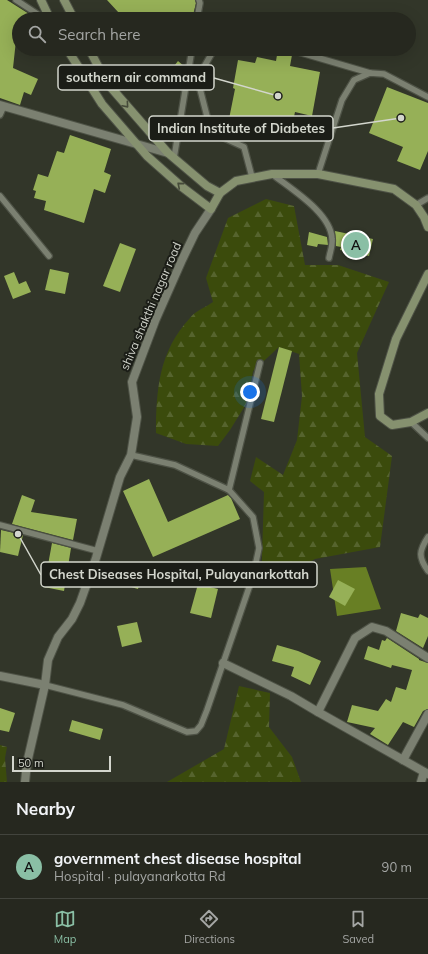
<!DOCTYPE html>
<html lang="en">
<head>
<meta charset="utf-8">
<style>
	:root { --surface:#26281f; --page:#32342c; --text:#f1f3f6; --muted:#a4a6a4; --line:#42443d; --accent:#8abfa5 }
	body { margin:0; font-family:Mulish,sans-serif; background:var(--page); color:var(--text) }
	.scale { position:absolute; left:12px; bottom:10px; width:99px; box-sizing:border-box; padding-left:4px; border:2px solid #d3d6cd; border-top:0; font-size:11px; line-height:14px; white-space:nowrap; color:#d3d6cd; -webkit-text-stroke:3px #1b1d17; paint-order:stroke }
	.you { position:absolute; left:250px; top:392px; width:14px; height:14px; margin:-10px; border:3px solid #fff; border-radius:50%; background:#1a73e8; box-shadow:0 0 0 6px #1a73e833 }
	.badge { display:grid; place-items:center; width:26px; height:26px; border-radius:50%; background:var(--accent); color:#111; font-size:13px; font-weight:700 }
	.pin { position:absolute; translate:-50% -50%; border:2px solid #fff; box-shadow:0 1px 4px #0006 }
	.list { margin:0; padding:0; list-style:none }
	h2 { display:flex; justify-content:space-between; align-items:center; height:52px; margin:0; padding:0 16px; font-size:17px }
	h2 small { font-size:13px; font-weight:400; color:var(--muted) }
	.list li { display:grid; grid-template-columns:26px 1fr auto; gap:12px; align-items:center; box-sizing:border-box; height:64px; padding:0 16px; border-top:1px solid var(--line) }
	.list b { display:block; font-size:15px; white-space:nowrap }
	.list p { margin:0; font-size:13px; white-space:nowrap; color:var(--muted) }
	.list em { font-size:13px; font-style:normal; color:var(--muted) }
	.icon { flex:none; width:22px; height:22px; fill:none; stroke:currentColor; stroke-width:2; stroke-linecap:round; stroke-linejoin:round }
	.map { position:relative; flex:none; width:428px; height:782px; overflow:hidden }
	.search { position:absolute; background:var(--surface); box-shadow:0 4px 16px #0002; left:12px; right:12px; top:12px; height:44px; display:flex; align-items:center; gap:10px; box-sizing:border-box; padding:0 14px; border-radius:22px; color:var(--muted); font-size:15px }
	.sheet { height:116px; background:var(--surface) }
	nav { display:flex; justify-content:space-around; align-items:center; box-sizing:border-box; height:56px; border-top:1px solid var(--line); background:var(--surface); font-size:11px; color:var(--muted) }
	nav a { display:grid; justify-items:center; gap:2px }
	nav .on { color:var(--accent) }
	.map>svg:first-child { display:block }
	.forest { fill:url(#forest-firs) }
	.water { fill:#687f24 }
	.building { fill:#96b057 }
	.lines { fill:none; stroke-linecap:round; stroke-linejoin:round }
	.lane-casing { stroke:#4e5246; stroke-width:8 }
	.street-casing { stroke:#4e5246; stroke-width:10 }
	.secondary-casing { stroke:#4e5246; stroke-width:10 }
	.lane { stroke:#7b8071; stroke-width:5.5 }
	.street { stroke:#7b8071; stroke-width:8 }
	.secondary { stroke:#86916f; stroke-width:8 }
	.oneway { stroke:#464b3a }
	.labels { text-anchor:middle; stroke-width:4; stroke-linejoin:round; paint-order:stroke }
	.street-label { font-size:12px; fill:#d3d6cd; stroke:#1b1d17 }
	.leader { fill:none; stroke:#d3d6cd; stroke-width:1.5 }
	.callout-dot { fill:#d3d6cd; stroke:#1b1d17; stroke-width:1.5 }
	.callout { fill:#1b1d17; stroke:#d3d6cd; stroke-width:1.5 }
	.callout-label { font-size:13px; text-anchor:middle; font-weight:bold; fill:#d3d6cd }
</style>
</head>
<body>
<div class="map">
<svg width="428" height="782" viewBox="0 0 428 782">
	<defs>
		<pattern id="forest-firs" width="22" height="20" patternUnits="userSpaceOnUse"><rect width="22" height="20" fill="#3b4b0c"/><path d="M5 1l3.5 6h-7zM16 11l3.5 6h-7z" fill="#56642e"/></pattern>
	</defs>
	<rect width="100%" height="100%" fill="#323629"/>
	<g class="forest">
		<path d="M266,199L294,206L305,265H338L389,282L357,353L365,437L392,456L380,547L315,559L261,588L264,492L250,481L256,457L283,475L297,440L302,396L299,354L279,347L253,371L248,401L230,430L218,446L186,444L156,433C156,390 159,351 190,318C195,311 206,307 213,302L206,278L228,218Z"/>
		<path d="M239,686L270,693L269,727L292,757L301,782H167L224,749Z"/>
		<path d="M0,745L7,747L5,758L7,782H0Z"/>
	</g>
	<path class="water" d="M366,567L381,609L337,616L330,569Z"/>
	<g class="building">
		<path d="M0,0H7L37,19H19V32L17,31L13,68L38,79L31,95L24,92L20,105L0,98Z"/>
		<path d="M107,0H195L196,3L193,15L189,19H115L119,13Z"/>
		<path d="M278,49H284L285,52L292,55L290,66L320,72L312,116L295,112L292,126L273,122L271,133L228,124L235,89L233,88L238,60L255,63L257,57L276,61Z"/>
		<path d="M178,61L185,67L182,81L179,85L167,75Z"/>
		<path d="M387,87L428,103V151L420,170L397,161L403,147L369,133Z"/>
		<path d="M70,135L111,149L104,172L111,175L105,193L94,189L84,223L44,210L46,201L34,198L36,191L33,190L38,174L48,177L57,151L64,153Z"/>
		<path d="M335,231L373,239L369,256L340,250L341,247L336,246Z"/>
		<path d="M309,232L327,237L328,245L318,244L317,247L307,245Z"/>
		<path d="M120,243L136,249L120,292L103,286Z"/>
		<path d="M50,269L69,273L65,294L45,290Z"/>
		<path d="M14,272L19,284L26,281L31,292L13,299L4,276Z"/>
		<path d="M279,347L292,351L274,422L261,419Z"/>
		<path d="M149,479L168,522L228,495L231,498L240,519L153,557L123,491Z"/>
		<path d="M22,495L35,500L31,512L77,519L73,540L12,524Z"/>
		<path d="M1,530L23,535L18,556L0,552Z"/>
		<path d="M52,543L71,548L64,591L44,587Z"/>
		<path d="M118,567L142,574L138,589L114,582Z"/>
		<path d="M338,580L355,589L345,606L329,597Z"/>
		<path d="M198,584L218,589L211,618L190,613Z"/>
		<path d="M401,613L418,618L420,614L428,618V636L423,648L396,631Z"/>
		<path d="M137,622L142,642L122,647L117,626Z"/>
		<path d="M387,638L419,659V660L428,663V709L423,711L414,727L403,722L388,745L370,734L375,728L347,722L352,705L378,711L386,699L391,702L396,687L406,690L412,670L392,665L391,668L364,659L368,646L379,650L382,640L385,641Z"/>
		<path d="M277,645L298,651L321,661L310,685L291,676L294,667L272,661Z"/>
		<path d="M0,708L15,713L9,732L0,730Z"/>
		<path d="M72,720L103,729L100,740L69,731Z"/>
	</g>
	<g class="lines">
		<g class="lane-casing">
			<g id="lane">
				<path d="M16,0L45,19"/>
				<path d="M197,19L200,3L199,0"/>
				<path d="M220,49L212,53L201,72L199,85L211,132L244,147L252,177"/>
				<path d="M288,49L370,73"/>
				<path d="M0,115L4,106"/>
				<path d="M174,158L192,49"/>
				<path d="M272,174C291,189 331,213 332,239C333,245 330,252 329,258"/>
				<path d="M318,174L342,100L354,80L370,73L384,74L428,97"/>
				<path d="M0,196L49,256"/>
				<path d="M416,205L428,198"/>
				<path d="M411,422L428,438"/>
				<path d="M229,490L260,363"/>
				<path d="M0,525L98,551"/>
				<path d="M428,537C419,551 418,557 428,571"/>
				<path d="M45,685L123,705L187,732L196,731L201,725L207,710L253,576L259,548L253,517L229,490L175,465L131,455"/>
			</g>
		</g>
		<g class="street-casing">
			<g id="street">
				<path d="M0,105L168,153"/>
				<path d="M428,658L386,631L372,627L355,638L318,712L428,774"/>
				<path d="M223,663L291,696L318,712"/>
				<path d="M0,676L45,685"/>
				<path d="M403,760L428,714"/>
				<path d="M25,782L27,763L45,685L48,660L58,637L72,619L80,603L96,558L120,477L131,455L137,417L132,382L155,321L182,260L195,233L211,209"/>
				<path d="M421,782L424,772"/>
			</g>
		</g>
		<g class="secondary-casing">
			<g id="secondary">
				<path d="M41,0L50,19"/>
				<path d="M64,0L74,19"/>
				<path d="M67,49L102,104L147,156L182,187L211,209L220,193L236,181L272,174H318L394,189L416,205L424,217L428,227"/>
				<path d="M89,49L107,83L168,153L207,186L220,193"/>
				<path d="M428,274L396,339L379,394L380,416L392,425L411,422L428,413"/>
			</g>
		</g>
		<use href="#lane" class="lane"/>
		<use href="#street" class="street"/>
		<use href="#secondary" class="secondary"/>
	</g>
	<defs><path id="oneway-chevron" d="M-2-3.5L2.5 0L-2 3.5" fill="none" stroke-width="1.6" stroke-linecap="round" stroke-linejoin="round"/></defs>
	<g class="oneway">
		<use href="#oneway-chevron" transform="translate(126 105) rotate(49)"/>
		<use href="#oneway-chevron" transform="translate(180 185) rotate(-140)"/>
	</g>
	<g class="labels">
		<g class="street-label">
			<text transform="translate(151 306) rotate(-67)" y="4">shiva shakthi nagar road</text>
		</g>
	</g>
	<path class="leader" d="M278 96L214 78M401 118L333 128M18 534L41 575"/>
	<g class="callout-dot">
		<circle cx="278" cy="96" r="4"/>
		<circle cx="401" cy="118" r="4"/>
		<circle cx="18" cy="534" r="4"/>
	</g>
	<g class="callout">
		<rect x="58" y="65" width="156" height="25" rx="4"/>
		<rect x="149" y="116" width="184" height="25" rx="4"/>
		<rect x="41" y="562" width="276" height="25" rx="4"/>
	</g>
	<g class="callout-label">
		<text x="136" y="82">southern air command</text>
		<text x="241" y="133">Indian Institute of Diabetes</text>
		<text x="179" y="579">Chest Diseases Hospital, Pulayanarkottah</text>
	</g>
</svg>
<div class="scale">50 m</div>
<div class="you"></div>
<div class="pin badge" style="left:356px;top:245px">A</div>
<div class="search"><svg class="icon" aria-label="search" viewBox="0 0 24 24"><circle cx="10" cy="10" r="6"/><path d="M15 15l6 6"/></svg>Search here</div>
</div>
<section class="sheet">
<h2>Nearby<small></small></h2>
<ul class="list">
<li><span class="badge">A</span><div><b>government chest disease hospital</b><p>Hospital · pulayanarkotta Rd</p></div><em>90 m</em></li>
</ul>
</section>
<nav>
<a class="on"><svg class="icon" aria-label="map" viewBox="0 0 24 24"><path d="M3 6l6-2 6 2 6-2v14l-6 2-6-2-6 2zM9 4v14M15 6v14"/></svg>Map</a>
<a><svg class="icon" aria-label="directions" viewBox="0 0 24 24"><path d="M12 3l9 9-9 9-9-9zM9 14v-3h6M13 9l2 2-2 2"/></svg>Directions</a>
<a><svg class="icon" aria-label="saved" viewBox="0 0 24 24"><path d="M7 4h10v16l-5-4-5 4z"/></svg>Saved</a>
</nav>
</body>
</html>
